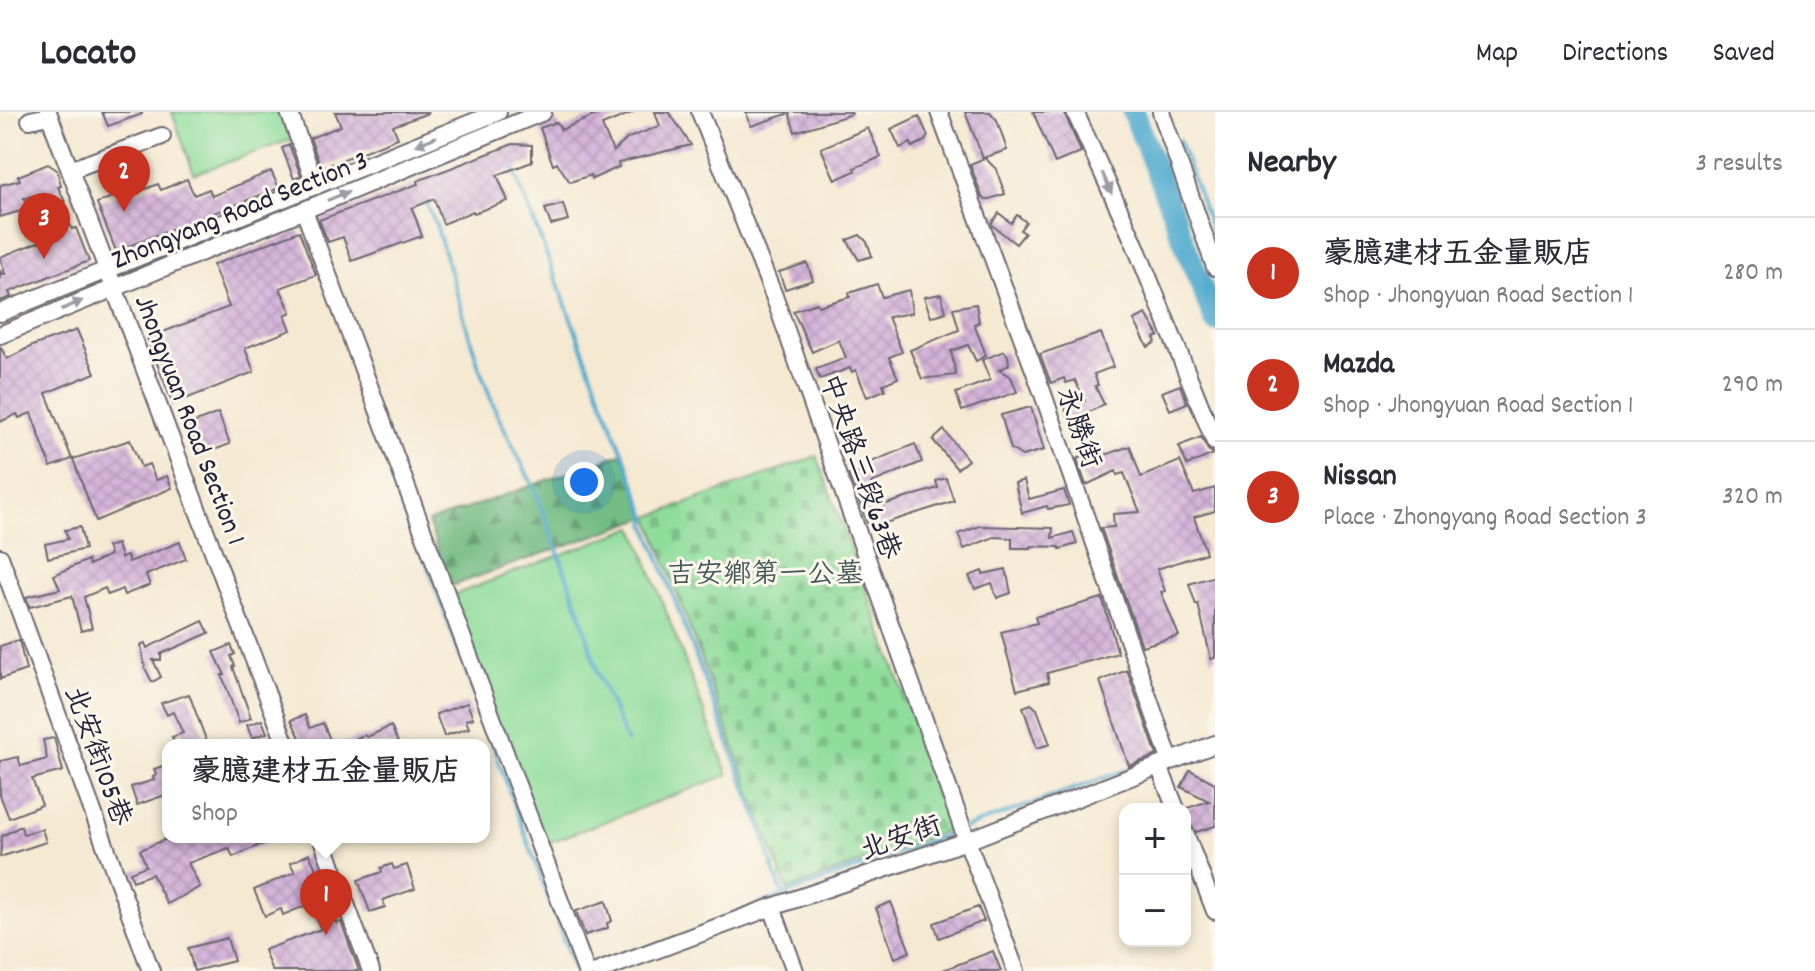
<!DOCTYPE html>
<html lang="en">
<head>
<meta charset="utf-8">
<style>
	:root { --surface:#fff; --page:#f7f7f7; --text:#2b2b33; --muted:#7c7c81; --line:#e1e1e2; --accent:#c8321e }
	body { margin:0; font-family:Dekko,"LXGW WenKai TC",sans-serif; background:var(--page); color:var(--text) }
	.controls { position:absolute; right:24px; bottom:24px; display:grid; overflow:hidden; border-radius:16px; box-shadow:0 4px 12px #0003 }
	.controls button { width:72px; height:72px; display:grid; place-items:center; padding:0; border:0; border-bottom:2px solid var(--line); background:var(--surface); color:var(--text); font:40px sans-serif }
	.you { position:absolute; left:584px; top:370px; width:28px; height:28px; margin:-20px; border:6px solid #fff; border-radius:50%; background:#1a73e8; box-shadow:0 0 0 12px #1a73e833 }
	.badge { display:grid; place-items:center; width:52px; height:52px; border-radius:50%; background:var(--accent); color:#fff; font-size:26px; font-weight:700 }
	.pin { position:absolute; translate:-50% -66px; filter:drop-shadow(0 2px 4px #0008) }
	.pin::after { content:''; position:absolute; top:42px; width:28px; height:24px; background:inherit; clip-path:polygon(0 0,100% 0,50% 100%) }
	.popup { position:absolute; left:162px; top:627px; width:328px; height:104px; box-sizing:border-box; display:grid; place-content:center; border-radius:16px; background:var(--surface); filter:drop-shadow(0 2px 6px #0005); font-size:26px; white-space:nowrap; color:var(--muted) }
	.popup b { font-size:30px; color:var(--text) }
	.popup::after { content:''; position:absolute; left:50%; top:100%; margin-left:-16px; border:16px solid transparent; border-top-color:var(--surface) }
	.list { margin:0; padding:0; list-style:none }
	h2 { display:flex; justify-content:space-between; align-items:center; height:104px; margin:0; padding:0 32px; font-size:34px }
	h2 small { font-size:26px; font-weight:400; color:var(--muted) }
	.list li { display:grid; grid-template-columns:52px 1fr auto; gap:24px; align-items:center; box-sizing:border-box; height:112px; padding:0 32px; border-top:2px solid var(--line) }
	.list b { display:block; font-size:30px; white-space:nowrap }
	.list p { margin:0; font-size:26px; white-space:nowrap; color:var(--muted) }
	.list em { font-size:26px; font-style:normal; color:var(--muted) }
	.map { position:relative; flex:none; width:1215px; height:859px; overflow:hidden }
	header { display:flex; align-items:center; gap:48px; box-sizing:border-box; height:112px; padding:0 40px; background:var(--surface); border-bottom:2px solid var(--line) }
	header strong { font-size:38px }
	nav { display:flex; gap:44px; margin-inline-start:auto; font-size:28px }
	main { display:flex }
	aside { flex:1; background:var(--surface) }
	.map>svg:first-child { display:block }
	.grass { fill:#8fdd9b; stroke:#58806b; stroke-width:2 }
	.forest { fill:url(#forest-firs); stroke:#4a6f5f; stroke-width:2 }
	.cemetery { fill:url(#cemetery-stones); stroke:#58806b; stroke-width:2 }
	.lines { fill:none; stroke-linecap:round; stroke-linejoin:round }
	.stream { stroke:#53acd0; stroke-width:4 }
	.river { stroke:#53acd0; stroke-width:22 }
	.building { fill:url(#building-cross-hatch) }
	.minor-casing { stroke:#6c6870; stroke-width:20 }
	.minor { stroke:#fff; stroke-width:16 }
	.oneway { fill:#9c9ca7 }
	.labels { text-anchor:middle; stroke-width:6; stroke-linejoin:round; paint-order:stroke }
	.street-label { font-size:28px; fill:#22223b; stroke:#fbf7ec }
	.park-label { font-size:28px; fill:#435a58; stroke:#fbf7ec }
</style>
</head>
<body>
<header>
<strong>Locato</strong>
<nav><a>Map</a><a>Directions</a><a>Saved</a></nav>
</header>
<main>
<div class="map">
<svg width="1215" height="859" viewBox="0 0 1215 859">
	<defs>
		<pattern id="forest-firs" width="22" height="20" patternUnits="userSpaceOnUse" patternTransform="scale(2)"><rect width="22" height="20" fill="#73bc83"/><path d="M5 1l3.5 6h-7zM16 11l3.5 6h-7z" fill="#5e986c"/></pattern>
		<pattern id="cemetery-stones" width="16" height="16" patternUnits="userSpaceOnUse" patternTransform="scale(2)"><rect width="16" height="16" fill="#8fdd9b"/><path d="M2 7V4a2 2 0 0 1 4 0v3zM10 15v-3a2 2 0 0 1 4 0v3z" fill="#7bbd86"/></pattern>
		<pattern id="building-cross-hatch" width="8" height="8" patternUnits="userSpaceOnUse" patternTransform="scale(2)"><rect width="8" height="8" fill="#d4b4d9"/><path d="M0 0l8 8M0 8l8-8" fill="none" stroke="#b69abb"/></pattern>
	</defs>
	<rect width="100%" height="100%" fill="#fbf7ec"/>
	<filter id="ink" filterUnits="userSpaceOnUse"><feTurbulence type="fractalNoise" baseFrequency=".0125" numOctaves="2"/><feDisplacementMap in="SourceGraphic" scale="16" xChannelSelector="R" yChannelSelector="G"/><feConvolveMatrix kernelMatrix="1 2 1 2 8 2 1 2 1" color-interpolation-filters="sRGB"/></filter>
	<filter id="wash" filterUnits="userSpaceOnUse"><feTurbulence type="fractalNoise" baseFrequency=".006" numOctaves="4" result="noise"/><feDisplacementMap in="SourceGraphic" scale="32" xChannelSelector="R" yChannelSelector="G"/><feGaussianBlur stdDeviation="1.8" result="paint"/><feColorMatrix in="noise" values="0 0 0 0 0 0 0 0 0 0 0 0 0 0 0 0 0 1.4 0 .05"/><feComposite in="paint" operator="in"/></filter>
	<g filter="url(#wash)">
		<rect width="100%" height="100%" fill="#f5e9d2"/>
		<g class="grass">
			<path d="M172,0H287L296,26L194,62Z"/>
			<path d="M634,415L728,663L543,733L448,485Z"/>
		</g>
		<path class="forest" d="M624,341L647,405L451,474L428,410Z"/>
		<path class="cemetery" d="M817,344L953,716L787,778L649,405Z"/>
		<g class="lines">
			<g class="stream">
				<path d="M1179,28L1215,127"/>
				<path d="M513,55L647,405L646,412L764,724C769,744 775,763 783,782"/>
				<path d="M426,90L436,113L479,255L496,300L535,378L580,500L598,562L627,630"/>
				<path d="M424,444L575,859"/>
				<path d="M965,716L1126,658"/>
				<path d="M759,792L957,719"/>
			</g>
			<path class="river" d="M1133,0L1215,209"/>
		</g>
		<g id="blocks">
			<g class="building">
				<path d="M102,0H142V2L108,14Z"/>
				<path d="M335,0H428V1L393,14L398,26L321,56L310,26L341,14Z"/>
				<path d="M603,0H634L602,13L613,40L628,26L660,14L655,0H669L691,33L618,51L619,55L592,67L591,63L570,70L557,51L553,53L540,16L557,10L561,18Z"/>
				<path d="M746,0H787V2L751,14Z"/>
				<path d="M789,0H851L852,2L795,20Z"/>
				<path d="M965,0H990L997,8L1007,38L983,46Z"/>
				<path d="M1033,0H1064L1081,40L1055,51Z"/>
				<path d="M919,4L928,24L925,29L912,35L911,31L900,36L891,17Z"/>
				<path d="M868,16L881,45L854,56L855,59L835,68L821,36Z"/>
				<path d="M513,32L532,33V50L497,63L508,89L474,101L473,99L443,112L434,87L412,96L422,124L352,149L343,125L328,130L319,108L418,72L417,69Z"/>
				<path d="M289,33L301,64L294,67L282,36Z"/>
				<path d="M985,46L996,57L1005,82L986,88L982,85L970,52Z"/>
				<path d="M48,52L57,58L61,74L58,75L65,90L61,92L72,117L76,116L89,149L9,180L11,185L0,189V159L2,162H5L0,145L46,127L38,107L53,100L44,82L24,86L28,97L0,105V73L20,68L18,64Z"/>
				<path d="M271,59L279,76L116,139L97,91L136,76L138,80L158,72L161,78L187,67L194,83L209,77L212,84Z"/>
				<path d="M563,92L568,108L551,113L545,97Z"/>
				<path d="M999,101L1011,111L1017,103L1026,110L1020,118L1025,121L1016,132L993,114L992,111Z"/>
				<path d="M299,119L316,163L280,176L291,200L285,203L291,218L245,236L254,260L173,292L147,226L229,195L213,153Z"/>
				<path d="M860,123L867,130L872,144L859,148L847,128Z"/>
				<path d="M807,151L813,168L785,177L779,160Z"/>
				<path d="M877,172L882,185L909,178L912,201L888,205L902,240L889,245L898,266L883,272L885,278L867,285L856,258L852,260L850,256L820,267L816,257L846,246L839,228L812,240L793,199L817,191L818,194L850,185L849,181Z"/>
				<path d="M941,182L946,200L931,205L924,185Z"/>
				<path d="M976,192L979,210L974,212L986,243L976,249L968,233L951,239L956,263L922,267L910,238L959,218L953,196Z"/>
				<path d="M1146,202L1159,224L1154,226L1156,230L1148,235L1134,208Z"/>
				<path d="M77,218L95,261L46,281L72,347L51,355L31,301L19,306L17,302L0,310V234L7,247L32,234Z"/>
				<path d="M1101,221L1113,255L1094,262L1098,273L1095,274L1104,292L1086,302L1068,307L1065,295L1085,289L1075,268L1066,271L1064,266L1051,271L1040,242Z"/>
				<path d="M1004,239L1008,244L1009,253L999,258L1011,265L1017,280L962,299L956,281L990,268L982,248Z"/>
				<path d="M1180,273L1187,291L1170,298L1162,280Z"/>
				<path d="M1031,295L1044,338L1022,344L1011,337L1001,303Z"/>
				<path d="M218,301L230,332L201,343L189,313Z"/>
				<path d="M944,318L968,348L957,357L933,328Z"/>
				<path d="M1201,325L1208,338L1214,342L1187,353L1179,334Z"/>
				<path d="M130,328L141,355L149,352L156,368L167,364L172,376L96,409L73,347Z"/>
				<path d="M915,332L922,350L871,371L880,394L938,376L936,369L946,366L954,389L873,415L867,411L849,363L871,359L864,353Z"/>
				<path d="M1130,334L1141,365L1180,349L1194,382L1215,376V399L1194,405L1206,441L1157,457L1165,479L1161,480L1179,524L1142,534L1101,416L1114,415L1113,402L1140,400L1124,361L1117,363L1116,359L1086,373L1077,347L1102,336L1105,343Z"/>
				<path d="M1024,368L1029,387L1064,378L1069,393L1048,397L1047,394L1022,401L1015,371Z"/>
				<path d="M980,414L1053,416L1052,426L1073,420L1077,432L1060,437L1059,435L1031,434V436H1012V426L994,425L964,437L958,422Z"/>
				<path d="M80,415L85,437L48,446L45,432L68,427L65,418Z"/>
				<path d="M180,430L186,447L146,463L150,473L124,483L122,477L108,483L105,476L84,485L92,516L81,519L72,484L30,495L26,485L60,477L54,463L88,448L89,453L110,443L107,435L117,432L121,446L127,444L129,450Z"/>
				<path d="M1006,457L1011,481L997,486L992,471L975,477L969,464L982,459L983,462Z"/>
				<path d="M1215,464V546L1211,547L1198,492L1196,493L1189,472Z"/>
				<path d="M1102,486L1118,541L1047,561L1049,570L1017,578L1001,520L1037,511L1035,505Z"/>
				<path d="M203,509L209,521L161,542V548H153L161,565L152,570L145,556L141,533L145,531L147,536Z"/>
				<path d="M19,528L26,558L0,567V534Z"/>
				<path d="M231,533L235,542L231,544L235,554L233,555L251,606L239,611L222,563H225L214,540Z"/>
				<path d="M1127,558L1157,643L1129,654L1100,569Z"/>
				<path d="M189,582L208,633H176L172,625L183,621L173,600L167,603L161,591Z"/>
				<path d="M467,591L473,606L466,608L469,616L444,624L436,602Z"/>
				<path d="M1031,592L1037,597L1050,632L1037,636L1023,595Z"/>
				<path d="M305,603L310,616L323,611L331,630L324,633H304L291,608Z"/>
				<path d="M262,608L267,621L252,626L247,613Z"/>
				<path d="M391,614L399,633H339L364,623L367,625Z"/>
				<path d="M54,626L63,659L32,667L42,693L9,706L0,683V649L18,645L21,654L47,647L43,628Z"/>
				<path d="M168,652V682L137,693L131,675L154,668L153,665L156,663L154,657Z"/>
				<path d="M1190,658L1215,671V714L1196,720L1187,710V696L1209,689L1181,675Z"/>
				<path d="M21,714L23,722L42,717L46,730L0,745L2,724Z"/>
				<path d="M171,725H278L233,745L229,736L188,751L200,775L167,792L152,762L133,769L130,760L146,754L140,738Z"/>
				<path d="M309,742L331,789L328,790L336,811L341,810L359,859H272L264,838L321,817L310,792L283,803L281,797L265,804L254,778L295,760L290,751Z"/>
				<path d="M392,752L394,757L407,753L415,777L383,788L385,795L370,800L358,768L382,760L381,756Z"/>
				<path d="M606,789L612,809L607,811L608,816L585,823L576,799Z"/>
				<path d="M891,790L910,840L895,846L876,796Z"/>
				<path d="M978,795L984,809L939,826L934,811Z"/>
				<path d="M227,826L234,849L194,859L188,836Z"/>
				<path d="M993,839L1001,859H943V858Z"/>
			</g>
		</g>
	</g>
	<g filter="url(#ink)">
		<use href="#blocks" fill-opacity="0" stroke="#6c6870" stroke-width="2"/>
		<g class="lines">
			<g class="minor-casing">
				<g id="minor">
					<path d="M48,0L286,633"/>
					<path d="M289,0L316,74"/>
					<path d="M700,0L774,184L967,729L1016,859"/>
					<path d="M939,0L1043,282L1170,648"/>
					<path d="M1075,0L1134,130L1215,330"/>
					<path d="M1161,0L1215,155"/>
					<path d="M30,8L49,4"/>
					<path d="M70,58L162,24"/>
					<path d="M304,98L586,859"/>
					<path d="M0,201L498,0"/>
					<path d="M0,223L543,0"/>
					<path d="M0,445L151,859"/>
					<path d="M1159,654L1176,697"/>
					<path d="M1185,721L1215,799"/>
					<path d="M321,725L371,859"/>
					<path d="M772,795L795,859"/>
					<path d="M599,859L772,795L967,729L1215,632"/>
				</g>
			</g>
			<use href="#minor" class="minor"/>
		</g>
		<defs><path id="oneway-solid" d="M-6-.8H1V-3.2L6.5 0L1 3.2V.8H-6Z" transform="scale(2)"/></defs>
		<g class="oneway">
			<use href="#oneway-solid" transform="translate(426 29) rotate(158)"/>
			<use href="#oneway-solid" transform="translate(1107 71) rotate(66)"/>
			<use href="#oneway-solid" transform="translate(338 84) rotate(-22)"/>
			<use href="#oneway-solid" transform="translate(72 193) rotate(-23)"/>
		</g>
	</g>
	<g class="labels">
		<g class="street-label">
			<text transform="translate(239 96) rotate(-22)" y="10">Zhongyang Road Section 3</text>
			<text transform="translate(192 307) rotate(69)" y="10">Jhongyuan Road Section 1</text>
			<text transform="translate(1081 315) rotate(71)" y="10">永勝街</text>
			<text transform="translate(862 354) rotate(71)" y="10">中央路三段63巷</text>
			<text transform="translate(100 643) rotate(70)" y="10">北安街105巷</text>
			<text transform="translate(900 724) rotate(-19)" y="10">北安街</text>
		</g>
		<g class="park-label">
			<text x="765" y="470">吉安鄉第一公墓</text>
		</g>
	</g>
</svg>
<div class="controls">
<button>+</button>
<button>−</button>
</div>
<div class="you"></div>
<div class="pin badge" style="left:326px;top:823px">1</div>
<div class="popup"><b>豪臆建材五金量販店</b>Shop</div>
<div class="pin badge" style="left:124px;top:100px">2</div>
<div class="pin badge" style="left:44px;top:147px">3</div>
</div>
<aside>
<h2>Nearby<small>3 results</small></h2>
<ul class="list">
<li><span class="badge">1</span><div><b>豪臆建材五金量販店</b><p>Shop · Jhongyuan Road Section 1</p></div><em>280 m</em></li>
<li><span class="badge">2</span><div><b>Mazda</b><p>Shop · Jhongyuan Road Section 1</p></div><em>290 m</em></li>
<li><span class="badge">3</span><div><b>Nissan</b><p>Place · Zhongyang Road Section 3</p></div><em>320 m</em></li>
</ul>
</aside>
</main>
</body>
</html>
